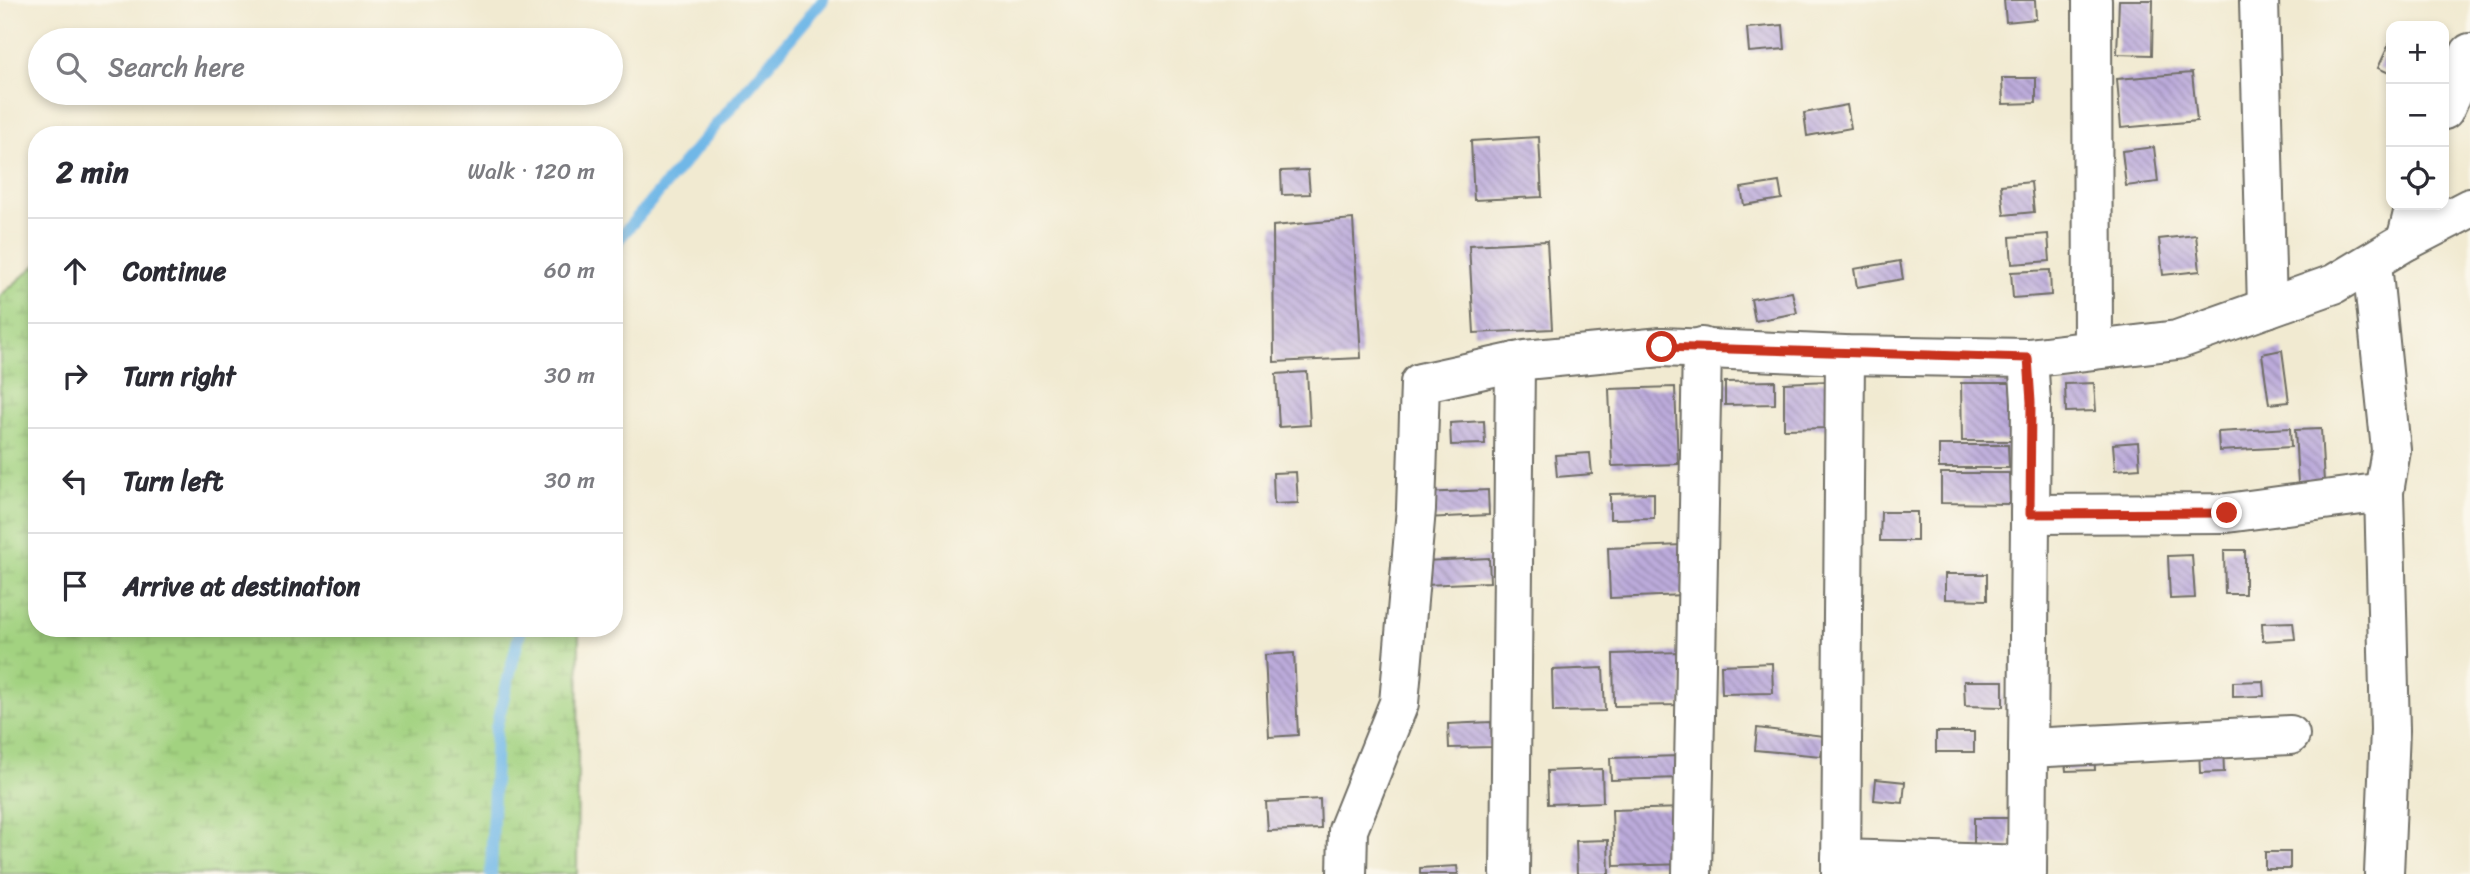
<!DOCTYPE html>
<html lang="en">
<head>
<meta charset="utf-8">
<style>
	:root { --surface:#fff; --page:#f2f2f3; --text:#2b2b33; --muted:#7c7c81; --line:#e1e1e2 }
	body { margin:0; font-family:Sriracha,sans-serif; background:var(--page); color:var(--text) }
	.controls { position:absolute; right:21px; top:21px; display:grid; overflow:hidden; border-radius:14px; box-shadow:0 4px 10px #0003 }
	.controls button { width:63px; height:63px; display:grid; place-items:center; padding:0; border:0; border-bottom:2px solid var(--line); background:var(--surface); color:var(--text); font:35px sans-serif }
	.stop { position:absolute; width:21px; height:21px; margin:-16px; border:5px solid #c8321e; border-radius:50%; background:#fff }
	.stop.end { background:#c8321e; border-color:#fff; box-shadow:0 2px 7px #0008 }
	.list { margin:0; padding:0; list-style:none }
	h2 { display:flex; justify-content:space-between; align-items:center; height:91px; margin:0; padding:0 28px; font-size:30px }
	h2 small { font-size:23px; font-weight:400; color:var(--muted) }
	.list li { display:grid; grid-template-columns:46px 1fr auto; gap:21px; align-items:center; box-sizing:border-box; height:105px; padding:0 28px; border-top:2px solid var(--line) }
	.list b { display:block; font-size:26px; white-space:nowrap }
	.list em { font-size:23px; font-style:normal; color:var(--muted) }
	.icon { flex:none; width:38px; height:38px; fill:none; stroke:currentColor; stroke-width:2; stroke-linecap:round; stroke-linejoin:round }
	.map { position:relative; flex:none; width:2470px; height:874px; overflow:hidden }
	.search { position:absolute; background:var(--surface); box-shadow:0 4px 10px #0003; left:28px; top:28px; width:595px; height:77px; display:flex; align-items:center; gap:18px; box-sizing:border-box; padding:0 24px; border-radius:38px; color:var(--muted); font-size:26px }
	.panel { position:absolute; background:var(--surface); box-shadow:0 4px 10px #0003; left:28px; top:126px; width:595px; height:511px; border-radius:28px }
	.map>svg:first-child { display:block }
	.wetland { fill:url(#wetland-marsh); stroke:#667e56; stroke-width:2 }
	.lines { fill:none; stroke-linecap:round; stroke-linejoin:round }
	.stream { stroke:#70b7e7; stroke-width:12 }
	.building { fill:url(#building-back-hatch) }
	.street-casing { stroke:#706e65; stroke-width:42 }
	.secondary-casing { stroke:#706e65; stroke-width:42 }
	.street { stroke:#fff; stroke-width:38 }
	.secondary { stroke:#fff; stroke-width:38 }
	.route { stroke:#c8321e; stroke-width:9 }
</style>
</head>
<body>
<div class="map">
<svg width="2470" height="874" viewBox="0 0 2470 874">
	<defs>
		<pattern id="wetland-marsh" width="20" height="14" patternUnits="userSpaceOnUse" patternTransform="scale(1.75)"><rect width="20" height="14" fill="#a2d280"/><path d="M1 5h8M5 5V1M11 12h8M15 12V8" fill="none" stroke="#8cb46f"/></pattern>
		<pattern id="building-back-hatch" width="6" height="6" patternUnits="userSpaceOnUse" patternTransform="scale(1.75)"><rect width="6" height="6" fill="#bcabdb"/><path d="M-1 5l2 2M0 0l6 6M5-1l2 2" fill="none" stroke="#998bb2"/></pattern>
	</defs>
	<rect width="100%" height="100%" fill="#fbf7ec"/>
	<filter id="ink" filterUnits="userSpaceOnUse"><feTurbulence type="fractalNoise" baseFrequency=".0143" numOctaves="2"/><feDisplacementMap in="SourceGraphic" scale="14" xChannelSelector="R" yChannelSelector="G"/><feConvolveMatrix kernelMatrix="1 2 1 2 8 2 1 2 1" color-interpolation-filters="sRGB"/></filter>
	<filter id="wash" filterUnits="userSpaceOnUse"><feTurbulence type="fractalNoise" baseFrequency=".00686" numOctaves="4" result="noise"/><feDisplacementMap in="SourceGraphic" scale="28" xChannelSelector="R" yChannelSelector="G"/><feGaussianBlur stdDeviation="1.57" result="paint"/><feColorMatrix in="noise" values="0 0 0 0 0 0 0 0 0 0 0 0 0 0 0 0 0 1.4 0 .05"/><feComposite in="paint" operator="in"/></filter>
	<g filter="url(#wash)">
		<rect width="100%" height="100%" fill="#f1ead1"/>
		<path class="wetland" d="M37,264V628H579L577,874H0V296Z"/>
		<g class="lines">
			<g class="stream">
				<path d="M614,257L618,240L823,0"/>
				<path d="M491,874L496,728L521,628"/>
			</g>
		</g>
		<g id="blocks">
			<g class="building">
				<path d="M2004,0H2035L2036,19L2006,22Z"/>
				<path d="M2119,0H2153L2152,55L2117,54Z"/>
				<path d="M1783,25L1785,49L1749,52L1747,28Z"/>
				<path d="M2391,40V74L2378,68Z"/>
				<path d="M2192,73L2197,121L2121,128L2117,79Z"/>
				<path d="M2002,78H2036V103L2003,104Z"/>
				<path d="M1847,105L1851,128L1807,136L1804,113Z"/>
				<path d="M1539,137L1542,197L1474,200L1471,141Z"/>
				<path d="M2154,147L2158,182L2126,186L2122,151Z"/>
				<path d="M1308,170L1310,194L1282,195L1281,171Z"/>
				<path d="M1779,182L1782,199L1744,205L1741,188Z"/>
				<path d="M2031,182L2034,212L2004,215L2001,185Z"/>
				<path d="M1353,219L1361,358L1274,362L1273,226Z"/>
				<path d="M2048,234L2050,261L2012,264L2010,237Z"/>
				<path d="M2196,235L2200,271L2163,275L2159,239Z"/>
				<path d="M1547,241L1552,329L1474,333L1469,245Z"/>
				<path d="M1900,261L1903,279L1857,287L1854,269Z"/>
				<path d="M2050,270L2051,295L2013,298L2011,272Z"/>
				<path d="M1792,292L1797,313L1755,321L1751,299Z"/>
				<path d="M2282,350L2289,402L2269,404L2262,354Z"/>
				<path d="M1307,372L1310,425L1279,427L1276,374Z"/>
				<path d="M1775,381V404L1725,405V382Z"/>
				<path d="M1829,381L1831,428L1784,429V383Z"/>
				<path d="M1961,383H2011V441H1962Z"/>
				<path d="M2094,383L2096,411L2066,412L2065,384Z"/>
				<path d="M1675,387L1678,464L1612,466L1609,389Z"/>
				<path d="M1484,421L1485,444L1451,445L1450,423Z"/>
				<path d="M2290,428L2291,447L2219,451L2218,432Z"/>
				<path d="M2321,429L2325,500L2299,501L2295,430Z"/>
				<path d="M2138,442L2140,468L2115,470L2113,444Z"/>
				<path d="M1939,445H2008L2009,468H1939Z"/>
				<path d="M1590,453L1592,474L1557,477L1555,455Z"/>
				<path d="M1296,472L1298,503L1274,504L1273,473Z"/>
				<path d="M1941,473H2009L2010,504L1941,503Z"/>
				<path d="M1488,490L1489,515L1425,518L1424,493Z"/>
				<path d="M1654,493V518L1610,519V494Z"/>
				<path d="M1881,512H1917V541H1880Z"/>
				<path d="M1683,545L1684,595L1610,598L1608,548Z"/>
				<path d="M2224,550H2245V594H2225Z"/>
				<path d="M2192,555L2195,598L2170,599L2168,556Z"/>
				<path d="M1489,558L1490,582L1425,585L1424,561Z"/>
				<path d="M1945,574H1987V600L1945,599Z"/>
				<path d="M2293,622L2295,639L2263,641L2262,623Z"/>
				<path d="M1681,652L1682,705L1614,706L1613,654Z"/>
				<path d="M1294,653L1298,735L1269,737L1265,655Z"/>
				<path d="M1772,663L1773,693L1722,694L1721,665Z"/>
				<path d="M1603,668L1605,711L1553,712L1552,670Z"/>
				<path d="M1964,681H2003V707L1965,706Z"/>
				<path d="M2263,681L2264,696L2233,697V682Z"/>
				<path d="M1491,722L1493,747L1449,748L1448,724Z"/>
				<path d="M1757,728L1824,736L1821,756L1755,750Z"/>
				<rect x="1936" y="732" width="38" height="20"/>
				<path d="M2199,746H2223L2224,772L2200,773Z"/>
				<path d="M2094,747L2095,770L2066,771L2064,749Z"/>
				<path d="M1680,756L1681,778L1611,780L1610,758Z"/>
				<path d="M1602,769L1603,802L1548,804L1547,771Z"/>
				<path d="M1876,779L1905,782L1903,803L1874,800Z"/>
				<path d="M1320,799L1321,829L1268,831L1266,802Z"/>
				<path d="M1686,808L1688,864L1614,866L1612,810Z"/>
				<rect x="1974" y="818" width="36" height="28"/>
				<path d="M1608,840L1609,874H1577L1576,841Z"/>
				<rect x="2265" y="852" width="25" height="17"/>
				<path d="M1457,866L1458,874H1420V868Z"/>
			</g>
		</g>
	</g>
	<g filter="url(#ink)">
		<use href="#blocks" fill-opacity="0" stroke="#706e65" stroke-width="2"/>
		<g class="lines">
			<g class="street-casing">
				<g id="street">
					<path d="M2092,0L2093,350"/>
					<path d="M2259,0L2267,308"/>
					<path d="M2444,110L2470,53"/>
					<path d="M2406,241L2415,205"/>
					<path d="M2372,264L2391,450L2384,492L2390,730L2384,874"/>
					<path d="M2030,514L2227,513L2384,492"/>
					<path d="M2028,748L2290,735"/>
					<path d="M1841,859L2027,865"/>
					<path d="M1347,874L1348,830L1399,703L1416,509L1420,383L1525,360L1662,347"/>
					<path d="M1510,874L1515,362"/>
					<path d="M1692,874L1702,347"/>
					<path d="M1841,874L1845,355"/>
				</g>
			</g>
			<g class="secondary-casing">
				<g id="secondary">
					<path d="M1662,347L1845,355L2028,358L2177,340L2334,284L2406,241L2470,208"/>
					<path d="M2027,874L2031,402L2028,358"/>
				</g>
			</g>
			<use href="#street" class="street"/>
			<use href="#secondary" class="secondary"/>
		</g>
	</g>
	<g class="lines" filter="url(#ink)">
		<path class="route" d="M1662,347L2028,358L2031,402L2030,514L2227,513"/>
	</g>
</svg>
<div class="controls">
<button>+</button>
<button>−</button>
<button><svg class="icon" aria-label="locate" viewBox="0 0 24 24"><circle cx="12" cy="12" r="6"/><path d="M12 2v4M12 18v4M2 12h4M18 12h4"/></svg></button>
</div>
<div class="stop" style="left:1662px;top:347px"></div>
<div class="stop end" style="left:2227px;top:513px"></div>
<div class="search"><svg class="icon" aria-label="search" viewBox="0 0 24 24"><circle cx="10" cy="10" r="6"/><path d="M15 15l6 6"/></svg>Search here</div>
<section class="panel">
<h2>2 min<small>Walk · 120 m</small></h2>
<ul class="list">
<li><svg class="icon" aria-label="ahead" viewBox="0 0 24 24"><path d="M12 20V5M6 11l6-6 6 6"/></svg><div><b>Continue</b></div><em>60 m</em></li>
<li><svg class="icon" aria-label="right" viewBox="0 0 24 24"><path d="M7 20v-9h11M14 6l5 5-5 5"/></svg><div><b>Turn right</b></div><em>30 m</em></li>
<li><svg class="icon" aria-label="left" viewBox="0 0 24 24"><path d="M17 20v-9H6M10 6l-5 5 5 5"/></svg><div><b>Turn left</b></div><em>30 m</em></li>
<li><svg class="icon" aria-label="arrive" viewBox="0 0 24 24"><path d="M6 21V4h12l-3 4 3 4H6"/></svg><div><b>Arrive at destination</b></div></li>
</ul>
</section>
</div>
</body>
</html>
